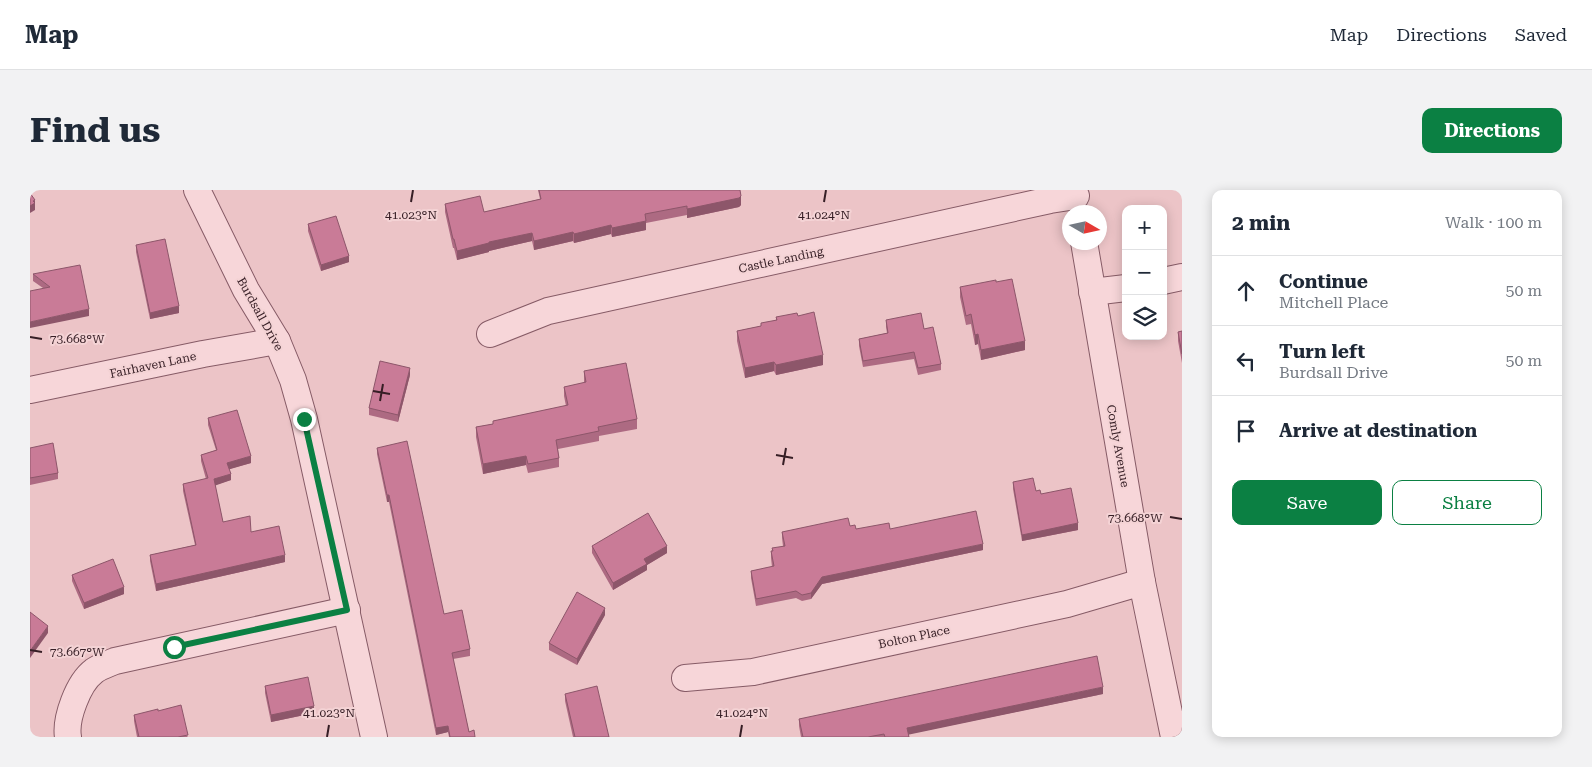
<!DOCTYPE html>
<html lang="en">
<head>
<meta charset="utf-8">
<style>
	:root { --surface:#fff; --page:#f2f2f3; --text:#1f2937; --muted:#747a83; --line:#e0e1e3; --accent:#0b8043 }
	body { margin:0; font-family:"Roboto Serif",serif; background:var(--page); color:var(--text) }
	.controls { position:absolute; right:15px; top:15px; display:grid; overflow:hidden; border-radius:10px; box-shadow:0 2px 12px #0003 }
	.controls button { width:45px; height:45px; display:grid; place-items:center; padding:0; border:0; border-bottom:1px solid var(--line); background:var(--surface); color:var(--text); font:25px sans-serif }
	.compass { position:absolute; left:1032px; top:15px; width:45px; height:45px; border-radius:50%; background:var(--surface); box-shadow:0 2px 12px #0003; rotate:99deg }
	.stop { position:absolute; width:15px; height:15px; margin:-11px; border:4px solid #0b8043; border-radius:50%; background:#fff }
	.stop.end { background:#0b8043; border-color:#fff; box-shadow:0 1px 5px #0008 }
	.list { margin:0; padding:0; list-style:none }
	h2 { display:flex; justify-content:space-between; align-items:center; height:65px; margin:0; padding:0 20px; font-size:21px }
	h2 small { font-size:16px; font-weight:400; color:var(--muted) }
	.list li { display:grid; grid-template-columns:32px 1fr auto; gap:15px; align-items:center; box-sizing:border-box; height:70px; padding:0 20px; border-top:1px solid var(--line) }
	.list b { display:block; font-size:19px; white-space:nowrap }
	.list p { margin:0; font-size:16px; white-space:nowrap; color:var(--muted) }
	.list em { font-size:16px; font-style:normal; color:var(--muted) }
	.actions { display:flex; gap:10px; padding:15px 20px }
	.actions a { flex:1; padding:11px 0; border:1px solid var(--accent); border-radius:10px; text-align:center; font-size:18px; color:var(--accent) }
	.actions .main { background:var(--accent); color:#fff }
	.icon { flex:none; width:28px; height:28px; fill:none; stroke:currentColor; stroke-width:2; stroke-linecap:round; stroke-linejoin:round }
	.map { position:relative; flex:none; width:1152px; height:547px; overflow:hidden; border-radius:10px }
	header { display:flex; align-items:center; gap:30px; box-sizing:border-box; height:70px; padding:0 25px; background:var(--surface); border-bottom:1px solid var(--line) }
	header strong { font-size:24px }
	nav { display:flex; gap:28px; margin-inline-start:auto; font-size:18px }
	.intro { display:flex; align-items:center; justify-content:space-between; box-sizing:border-box; height:120px; padding:0 30px }
	h1 { margin:0; font-size:35px }
	.button { padding:12px 22px; border-radius:10px; background:var(--accent); color:#fff; font-size:18px; font-weight:700 }
	main { display:flex; gap:30px; padding:0 30px }
	aside { flex:1; background:var(--surface); border-radius:10px; box-shadow:0 2px 12px #0003 }
	.map>svg:first-child { display:block }
	.lines { fill:none; stroke-linecap:round; stroke-linejoin:round }
	.street-casing { stroke:#865b66; stroke-width:28 }
	.street { stroke:#f7d6d9; stroke-width:26 }
	.wall { fill:#ad6a82 }
	.shaded-wall { fill:#8d566a }
	.building { fill:#c97b97; stroke:#8d566a }
	.route { stroke:#0b8043; stroke-width:6 }
	.ticks { fill:none; stroke:#361e25; stroke-width:2 }
	.labels { text-anchor:middle; stroke-width:4; stroke-linejoin:round; paint-order:stroke }
	.street-label { font-size:12px; fill:#361e25; stroke:#f4d3d5 }
	.ticks-label { font-size:12px; text-anchor:middle; fill:#361e25; stroke:#f4d3d5; stroke-width:4; stroke-linejoin:round; paint-order:stroke }
</style>
</head>
<body>
<header>
<strong>Map</strong>
<nav><a>Map</a><a>Directions</a><a>Saved</a></nav>
</header>
<div class="intro"><h1>Find us</h1><a class="button">Directions</a></div>
<main>
<div class="map">
<svg width="1152" height="547" viewBox="0 0 1152 547">
	<rect width="100%" height="100%" fill="#ecc4c7"/>
	<g class="lines">
		<g class="street-casing">
			<g id="street">
				<path d="M167,0L216,100L247,151L263,190L274,229L344,547"/>
				<path d="M1054,52L1112,392L1144,547"/>
				<path d="M1133,91L1152,87"/>
				<path d="M1062,102L1096,98"/>
				<path d="M460,144L518,121L1020,10L1046,6"/>
				<path d="M0,200L173,164L247,151"/>
				<path d="M655,488L723,482L1037,414L1112,392"/>
				<path d="M38,547C35,529 48,493 64,481C69,477 78,474 85,471L317,420"/>
			</g>
		</g>
		<use href="#street" class="street"/>
	</g>
	<g class="wall">
		<path d="M508,0H710L711,15L709,17L657,28V25L616,33V40L582,47L581,44L544,53L543,51L504,60L502,51L459,61V62L427,70L424,58H423L415,22V14L454,22L510,9Z"/>
		<path d="M278,34L319,72L291,81L278,41Z"/>
		<path d="M106,55L149,123L120,129L106,62Z"/>
		<path d="M3,84L59,126L13,98L3,91Z"/>
		<path d="M930,97L995,160L951,170L948,154L945,155L941,134L936,135L930,107Z"/>
		<path d="M768,126L793,175L746,185L744,181L715,188L707,151V141L731,136L746,130V127Z"/>
		<path d="M856,130L894,139L911,174V180L888,185L884,169L833,177L829,156V149L857,143L856,137Z"/>
		<path d="M1152,141V173L1148,151V142Z"/>
		<path d="M554,181L607,229V239L569,246V251L528,259L529,268V277L498,283L496,275L453,284L446,247V237L463,234V231L536,216L534,206V197L554,193Z"/>
		<path d="M380,185L368,232L339,225V218Z"/>
		<path d="M178,228L221,273L199,279L201,290L185,295L193,332L221,342L255,372L126,401L120,371V365L165,355L153,301V294L176,289L171,271V265L186,260L178,235Z"/>
		<path d="M0,258L28,283V289L0,295Z"/>
		<path d="M347,258L414,424L440,459V466L423,469L439,542L445,547H419L418,542L406,545L359,312H357L347,264Z"/>
		<path d="M983,292L1006,301L1011,304L1048,340L992,351L983,299Z"/>
		<path d="M820,336L826,339H860L953,360L792,394L781,409L772,411L766,408L726,416L721,388V381L742,377L741,368V361L753,356L752,348V342Z"/>
		<path d="M562,356L637,363L617,375V380L583,400L562,363Z"/>
		<path d="M42,385L94,404L54,419L42,391Z"/>
		<path d="M575,425L547,475L519,460V453Z"/>
		<path d="M235,496L284,523L241,532L235,503Z"/>
		<path d="M535,504L579,547H543L535,511Z"/>
		<path d="M1073,504L878,544L879,547H771L769,536V529Z"/>
		<path d="M128,521L158,547H107L104,531V525Z"/>
	</g>
	<g class="shaded-wall">
		<path d="M711,6V15L709,17L657,28V19Z"/>
		<path d="M5,10V20L0,23V16L3,11Z"/>
		<path d="M616,31V40L582,47V38Z"/>
		<path d="M581,35V44L544,53V44Z"/>
		<path d="M543,42V51L504,60V51Z"/>
		<path d="M502,43V51L459,61V62L427,70V61L459,52Z"/>
		<path d="M319,66V72L291,81V75Z"/>
		<path d="M149,116V123L120,129V123Z"/>
		<path d="M59,119V126L0,138V132Z"/>
		<path d="M948,144V154L945,155V145Z"/>
		<path d="M995,151V160L951,170V160Z"/>
		<path d="M793,165V175L746,185V175Z"/>
		<path d="M744,172V181L715,188V178Z"/>
		<path d="M380,178V185L368,232V225Z"/>
		<path d="M221,266V273L197,280V273Z"/>
		<path d="M496,266V275L453,284V274Z"/>
		<path d="M201,284V290L184,296V289Z"/>
		<rect x="357" y="305" width="2" height="7"/>
		<path d="M1048,333V340L992,351V345Z"/>
		<path d="M953,354V360L792,394L781,409V403L792,387Z"/>
		<path d="M637,356V363L617,375V380L583,400V393L614,369Z"/>
		<path d="M255,365V372L126,401V394Z"/>
		<path d="M94,397V404L54,419V413Z"/>
		<path d="M575,418V425L547,475V469Z"/>
		<path d="M18,436V443L0,468V461Z"/>
		<path d="M1073,497V504L877,545V538Z"/>
		<path d="M284,516V523L241,532V525Z"/>
		<path d="M418,536V542L406,545V538Z"/>
	</g>
	<g class="building">
		<path d="M509,0H710L711,6L709,8L657,19V16L615,24L616,31L582,38L581,35L544,44L543,42L504,51L502,43L459,52V53L427,61L424,49H423L415,14L450,6L454,22L511,9Z"/>
		<path d="M0,3L5,10L3,11L5,13L0,16Z"/>
		<path d="M306,26L319,66L291,75L278,34Z"/>
		<path d="M135,49L149,116L120,123L106,55Z"/>
		<path d="M50,75L59,119L0,132V101L20,97L3,84Z"/>
		<path d="M982,89L995,151L951,160L948,144L945,145L941,124L936,126L930,97L966,90V92Z"/>
		<path d="M784,122L793,165L746,175L744,172L715,178L707,141L731,136V133L747,130L746,127L767,123L768,126Z"/>
		<path d="M891,123L894,139L903,137L911,174L888,178L884,162L833,171L829,149L858,143L856,130Z"/>
		<path d="M1152,141V164L1148,142Z"/>
		<path d="M350,171L380,178L368,225L339,218Z"/>
		<path d="M596,173L607,229L568,237L569,241L526,250L529,268L498,274L496,266L453,274L446,237L463,234V231L538,215L534,197L556,192L554,181Z"/>
		<path d="M207,220L221,266L197,273L201,284L184,289L193,332L220,326L221,342L249,336L255,365L126,394L120,365L166,355L153,294L178,288L171,265L187,260L178,228Z"/>
		<path d="M377,251L414,424L432,420L440,459L422,463L439,542L444,540L445,547H420L418,536L406,538L359,305H357L347,258Z"/>
		<path d="M23,253L28,283L0,288V258Z"/>
		<path d="M1003,288L1006,301L1010,300L1011,304L1041,298L1048,333L992,345L983,292Z"/>
		<path d="M946,321L953,354L792,387L781,403L772,405L766,401L726,409L721,381L744,376L741,361H743L742,358L755,356L752,342L818,328L820,336L825,335L826,339L859,333L860,339Z"/>
		<path d="M618,323L637,356L614,369L617,374L583,393L562,356Z"/>
		<path d="M83,369L94,397L54,413L42,385Z"/>
		<path d="M547,402L575,418L547,469L519,453Z"/>
		<path d="M0,422L18,436L0,461Z"/>
		<path d="M1067,466L1073,497L877,538L879,547H855L854,544L838,547H773L769,529Z"/>
		<path d="M278,487L284,516L241,525L235,496Z"/>
		<path d="M567,496L579,547H545L535,504Z"/>
		<path d="M151,515L158,545L148,547H109L104,525L128,519V521Z"/>
	</g>
	<g class="lines">
		<path class="route" d="M144,457L317,420L274,229"/>
	</g>
	<path class="ticks" d="M381,12L383,0M794,12L796,0M0,147L12,149M343,201L360,204M350,211L353,194M746,265L763,268M753,275L756,258M1140,327L1152,329M0,460L12,462M297,547L299,535M710,547L712,535"/>
	<g class="labels">
		<g class="street-label">
			<text transform="translate(751 70) rotate(-12)" y="4">Castle Landing</text>
			<text transform="translate(230 124) rotate(61)" y="4">Burdsall Drive</text>
			<text transform="translate(123 175) rotate(-12)" y="4">Fairhaven Lane</text>
			<text transform="translate(1088 256) rotate(80)" y="4">Comly Avenue</text>
			<text transform="translate(884 447) rotate(-12)" y="4">Bolton Place</text>
		</g>
	</g>
	<g class="ticks-label">
		<text x="381" y="29">41.023°N</text>
		<text x="794" y="29">41.024°N</text>
		<text x="47" y="153">73.668°W</text>
		<text x="1105" y="332">73.668°W</text>
		<text x="47" y="466">73.667°W</text>
		<text x="299" y="527">41.023°N</text>
		<text x="712" y="527">41.024°N</text>
	</g>
</svg>
<div class="controls">
<button>+</button>
<button>−</button>
<button><svg class="icon" aria-label="layers" viewBox="0 0 24 24"><path d="M12 4l9 5-9 5-9-5zM3 14l9 5 9-5"/></svg></button>
</div>
<svg class="compass" viewBox="-18 -18 36 36"><path d="M0-13l5 13h-10z" fill="#e53935"/><path d="M0 13l5-13h-10z" fill="#747a83"/></svg>
<div class="stop" style="left:144px;top:457px"></div>
<div class="stop end" style="left:274px;top:229px"></div>
</div>
<aside>
<h2>2 min<small>Walk · 100 m</small></h2>
<ul class="list">
<li><svg class="icon" aria-label="ahead" viewBox="0 0 24 24"><path d="M12 20V5M6 11l6-6 6 6"/></svg><div><b>Continue</b><p>Mitchell Place</p></div><em>50 m</em></li>
<li><svg class="icon" aria-label="left" viewBox="0 0 24 24"><path d="M17 20v-9H6M10 6l-5 5 5 5"/></svg><div><b>Turn left</b><p>Burdsall Drive</p></div><em>50 m</em></li>
<li><svg class="icon" aria-label="arrive" viewBox="0 0 24 24"><path d="M6 21V4h12l-3 4 3 4H6"/></svg><div><b>Arrive at destination</b></div></li>
</ul>
<div class="actions"><a class="main">Save</a><a>Share</a></div>
</aside>
</main>
</body>
</html>
